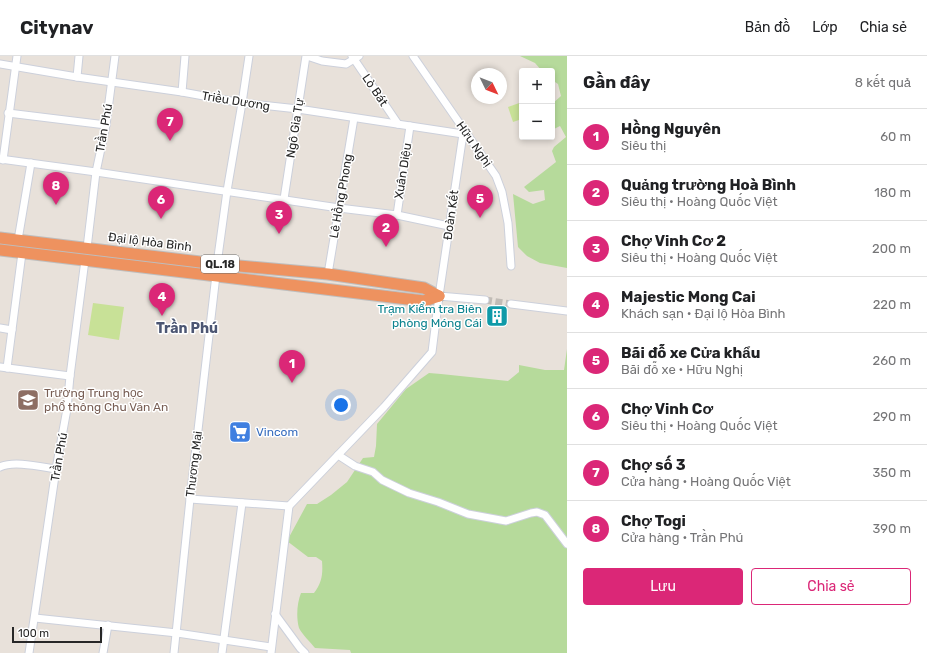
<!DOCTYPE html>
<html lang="vi">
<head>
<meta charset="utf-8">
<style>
	:root { --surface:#fff; --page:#f2f2f2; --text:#202124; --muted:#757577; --line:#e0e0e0; --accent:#db2777 }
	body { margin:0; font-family:Rubik,sans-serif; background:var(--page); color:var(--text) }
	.controls { position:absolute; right:12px; top:12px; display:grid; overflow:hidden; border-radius:4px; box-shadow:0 2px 6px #0003 }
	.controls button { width:36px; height:36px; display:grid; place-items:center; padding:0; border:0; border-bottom:1px solid var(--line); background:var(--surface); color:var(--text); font:20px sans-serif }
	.compass { position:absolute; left:471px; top:12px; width:36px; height:36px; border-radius:50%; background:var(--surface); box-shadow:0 2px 6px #0003; rotate:133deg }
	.scale { position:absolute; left:12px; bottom:10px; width:90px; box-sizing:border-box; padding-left:4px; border:2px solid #272727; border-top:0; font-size:11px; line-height:14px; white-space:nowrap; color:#272727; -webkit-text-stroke:3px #fff; paint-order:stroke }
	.you { position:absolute; left:341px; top:349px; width:14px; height:14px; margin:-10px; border:3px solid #fff; border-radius:50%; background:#1a73e8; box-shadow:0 0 0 6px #1a73e833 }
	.badge { display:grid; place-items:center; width:26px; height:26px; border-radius:50%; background:var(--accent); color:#fff; font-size:13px; font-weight:700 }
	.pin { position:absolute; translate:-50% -33px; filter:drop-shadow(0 1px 2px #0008) }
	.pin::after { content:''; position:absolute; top:21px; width:14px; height:12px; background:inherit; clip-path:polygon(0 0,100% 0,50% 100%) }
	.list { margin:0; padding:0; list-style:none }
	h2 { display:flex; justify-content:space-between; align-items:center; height:52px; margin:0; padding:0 16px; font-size:17px }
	h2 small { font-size:13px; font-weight:400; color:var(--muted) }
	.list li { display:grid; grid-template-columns:26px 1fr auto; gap:12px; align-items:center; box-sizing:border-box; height:56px; padding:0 16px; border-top:1px solid var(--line) }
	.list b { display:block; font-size:15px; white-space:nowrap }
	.list p { margin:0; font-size:13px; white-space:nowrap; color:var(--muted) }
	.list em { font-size:13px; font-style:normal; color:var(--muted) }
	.actions { display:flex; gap:8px; padding:12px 16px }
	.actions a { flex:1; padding:9px 0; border:1px solid var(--accent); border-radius:4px; text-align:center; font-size:14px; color:var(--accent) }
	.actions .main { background:var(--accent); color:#fff }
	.map { position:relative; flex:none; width:567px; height:597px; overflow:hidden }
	header { display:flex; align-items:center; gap:24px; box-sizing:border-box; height:56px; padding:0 20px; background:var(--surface); border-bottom:1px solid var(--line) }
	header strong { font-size:19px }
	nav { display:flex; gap:22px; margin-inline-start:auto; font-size:14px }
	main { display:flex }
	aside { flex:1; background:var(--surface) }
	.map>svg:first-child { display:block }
	.green { fill:#b6da9b }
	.pitch { fill:#c8e197 }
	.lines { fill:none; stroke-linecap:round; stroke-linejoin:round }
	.minor-tunnel { stroke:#c1bcb6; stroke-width:7; stroke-dasharray:7 3.5; stroke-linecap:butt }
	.minor-casing { stroke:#ccd0db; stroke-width:9 }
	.highway-casing { stroke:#bebebe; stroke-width:13 }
	.minor { stroke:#fff; stroke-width:7 }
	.highway { stroke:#ee925f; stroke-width:11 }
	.labels { text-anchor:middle; stroke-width:3; stroke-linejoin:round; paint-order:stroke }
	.shield { fill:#fff; stroke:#686868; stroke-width:1 }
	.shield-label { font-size:11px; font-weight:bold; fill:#272727 }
	.street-label { font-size:12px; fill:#272727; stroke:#fff }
	.culture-label { font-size:12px; fill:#0d838f; stroke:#fff; text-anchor:end }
	.education-label { font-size:12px; fill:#785e54; stroke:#fff; text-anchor:start }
	.shop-label { font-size:12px; fill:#366cbe; stroke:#fff; text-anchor:start }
	.quarter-label { font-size:14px; font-weight:bold; fill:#4c5673; stroke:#fff }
</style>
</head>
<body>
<header>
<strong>Citynav</strong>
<nav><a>Bản đồ</a><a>Lớp</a><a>Chia sẻ</a></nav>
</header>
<main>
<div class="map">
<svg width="567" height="597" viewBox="0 0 567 597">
	<rect width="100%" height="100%" fill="#e8e1da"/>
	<g class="green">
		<path d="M520,0H567V212L540,207L527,200L518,191L513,138L533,148L545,144L544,134L529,136L524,131L556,106L552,95L554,91L566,81L560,70L552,74V48L561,40L558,28L552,24V15H542L535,7Z"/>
		<path d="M567,293V597H351L350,594L315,592C311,587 302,578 299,572C296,561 297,547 301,537H314C322,527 323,518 322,505L316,501H308L287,485L307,448H317L331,439L347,426L363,402L374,401L376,390L377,368L406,333L429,317L441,318L508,325L519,316V309L545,314H564Z"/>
	</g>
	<g class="pitch">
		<path d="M522,46V63L513,66L508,51Z"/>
		<path d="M93,247L124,251L119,284L88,279Z"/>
	</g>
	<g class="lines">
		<path class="minor-tunnel" d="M485,244L511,248"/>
		<g class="minor-casing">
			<g id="minor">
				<path d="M307,0L322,5L346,8L359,0"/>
				<path d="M352,0L398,68"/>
				<path d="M413,0L496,120L502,136L508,167L511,210"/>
				<path d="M0,8L77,21L182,36L242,47L298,53L463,78L470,84"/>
				<path d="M77,21L79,0"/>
				<path d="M182,36L185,0"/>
				<path d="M8,57L106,69"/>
				<path d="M0,103L96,116L339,152L397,159L449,170"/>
				<path d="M3,104L17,0"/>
				<path d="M284,143L306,0"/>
				<path d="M397,159L410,70"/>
				<path d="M18,184L31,107"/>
				<path d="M87,192L96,116L106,69L115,0"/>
				<path d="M217,208L227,135L242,47L249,0"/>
				<path d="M328,218L354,62"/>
				<path d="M439,240L485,244"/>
				<path d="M511,248L567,255"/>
				<path d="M0,272L12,274"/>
				<path d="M0,311L70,320"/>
				<path d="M7,312L22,197"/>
				<path d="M338,399L355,410L373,416L382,424L409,437L438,446L468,458L506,465L531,457L537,456L545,459L567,488"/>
				<path d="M0,411C13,404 42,411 56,413"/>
				<path d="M190,443L289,450"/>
				<path d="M275,558L300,592L305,597"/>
				<path d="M35,562L177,577L271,591"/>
				<path d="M29,597L56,413L67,353L70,320L85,204"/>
				<path d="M103,597L108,569"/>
				<path d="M174,597L190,443L216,219"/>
				<path d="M222,597L242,447"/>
				<path d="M271,597L289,450L384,351L432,296L439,240L463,78"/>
			</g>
		</g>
		<g class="highway-casing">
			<g id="highway">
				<path d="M0,182L217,208L328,218L424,232L439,240"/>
				<path d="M0,194L424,245L439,240"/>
			</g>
		</g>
		<use href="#minor" class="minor"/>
		<use href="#highway" class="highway"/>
	</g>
	<defs>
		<g id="building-square" transform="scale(1.15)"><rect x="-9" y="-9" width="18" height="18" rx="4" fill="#0f9aa8" stroke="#fff"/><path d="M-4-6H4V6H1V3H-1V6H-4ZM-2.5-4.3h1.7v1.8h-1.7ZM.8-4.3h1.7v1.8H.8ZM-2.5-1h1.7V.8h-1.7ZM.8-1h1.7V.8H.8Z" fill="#fff"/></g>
		<g id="school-square" transform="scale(1.15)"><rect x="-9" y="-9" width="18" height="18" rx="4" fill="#8d6e63" stroke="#fff"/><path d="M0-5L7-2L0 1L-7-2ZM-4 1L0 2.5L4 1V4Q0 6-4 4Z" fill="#fff"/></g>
		<g id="supermarket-square" transform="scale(1.15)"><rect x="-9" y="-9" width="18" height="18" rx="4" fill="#3f7fe0" stroke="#fff"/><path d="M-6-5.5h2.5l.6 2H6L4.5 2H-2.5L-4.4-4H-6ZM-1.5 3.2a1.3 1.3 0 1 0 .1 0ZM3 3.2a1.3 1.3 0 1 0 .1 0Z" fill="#fff"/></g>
	</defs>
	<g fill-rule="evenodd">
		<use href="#building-square" x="497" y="260"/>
		<use href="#school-square" x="28" y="344"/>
		<use href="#supermarket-square" x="240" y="376"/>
	</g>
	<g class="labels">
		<rect class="shield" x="201" y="199" width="38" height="18" rx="3"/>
		<g class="shield-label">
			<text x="220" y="212">QL.18</text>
		</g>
		<g class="street-label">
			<text transform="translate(375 34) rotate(56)" y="4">Lò Bát</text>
			<text transform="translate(236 45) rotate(9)" y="4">Triều Dương</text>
			<text transform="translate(104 72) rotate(-80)" y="4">Trần Phú</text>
			<text transform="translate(295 72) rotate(-81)" y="4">Ngô Gia Tự</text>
			<text transform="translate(474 88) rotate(55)" y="4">Hữu Nghị</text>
			<text transform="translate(403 115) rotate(-81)" y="4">Xuân Diệu</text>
			<text transform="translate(341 140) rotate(-80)" y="4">Lê Hồng Phong</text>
			<text transform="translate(451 159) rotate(-82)" y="4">Đoàn Kết</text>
			<text transform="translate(150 186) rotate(7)" y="4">Đại lộ Hòa Bình</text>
			<text transform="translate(59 401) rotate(-80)" y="4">Trần Phú</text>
			<text transform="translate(194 408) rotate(-83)" y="4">Thương Mại</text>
		</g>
		<g class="culture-label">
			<text x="482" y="257">Trạm Kiểm tra Biên<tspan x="482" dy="14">phòng Móng Cái</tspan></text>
		</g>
		<g class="education-label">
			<text x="44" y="341">Trường Trung học<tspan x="44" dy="14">phổ thông Chu Văn An</tspan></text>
		</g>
		<g class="shop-label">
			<text x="256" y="380">Vincom</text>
		</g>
		<g class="quarter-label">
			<text x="187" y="277">Trần Phú</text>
		</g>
	</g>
</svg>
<div class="controls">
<button>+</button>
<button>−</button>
</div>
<svg class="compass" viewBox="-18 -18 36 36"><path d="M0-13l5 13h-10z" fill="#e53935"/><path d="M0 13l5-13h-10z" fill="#757577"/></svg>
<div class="scale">100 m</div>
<div class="you"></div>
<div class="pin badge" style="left:292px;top:327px">1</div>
<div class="pin badge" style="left:386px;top:191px">2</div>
<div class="pin badge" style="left:279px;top:178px">3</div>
<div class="pin badge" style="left:162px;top:260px">4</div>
<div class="pin badge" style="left:480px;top:162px">5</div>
<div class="pin badge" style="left:161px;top:163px">6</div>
<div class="pin badge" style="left:170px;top:85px">7</div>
<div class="pin badge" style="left:56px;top:149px">8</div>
</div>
<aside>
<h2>Gần đây<small>8 kết quả</small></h2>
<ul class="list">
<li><span class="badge">1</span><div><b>Hồng Nguyên</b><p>Siêu thị</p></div><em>60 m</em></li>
<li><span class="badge">2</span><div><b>Quảng trường Hoà Bình</b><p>Siêu thị · Hoàng Quốc Việt</p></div><em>180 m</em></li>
<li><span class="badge">3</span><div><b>Chợ Vinh Cơ 2</b><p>Siêu thị · Hoàng Quốc Việt</p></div><em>200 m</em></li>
<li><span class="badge">4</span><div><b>Majestic Mong Cai</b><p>Khách sạn · Đại lộ Hòa Bình</p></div><em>220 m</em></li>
<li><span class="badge">5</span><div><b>Bãi đỗ xe Cửa khẩu</b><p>Bãi đỗ xe · Hữu Nghị</p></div><em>260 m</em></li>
<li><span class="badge">6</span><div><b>Chợ Vinh Cơ</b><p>Siêu thị · Hoàng Quốc Việt</p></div><em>290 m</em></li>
<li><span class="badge">7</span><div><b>Chợ số 3</b><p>Cửa hàng · Hoàng Quốc Việt</p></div><em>350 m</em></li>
<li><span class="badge">8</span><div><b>Chợ Togi</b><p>Cửa hàng · Trần Phú</p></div><em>390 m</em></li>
</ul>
<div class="actions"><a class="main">Lưu</a><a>Chia sẻ</a></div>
</aside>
</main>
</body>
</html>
